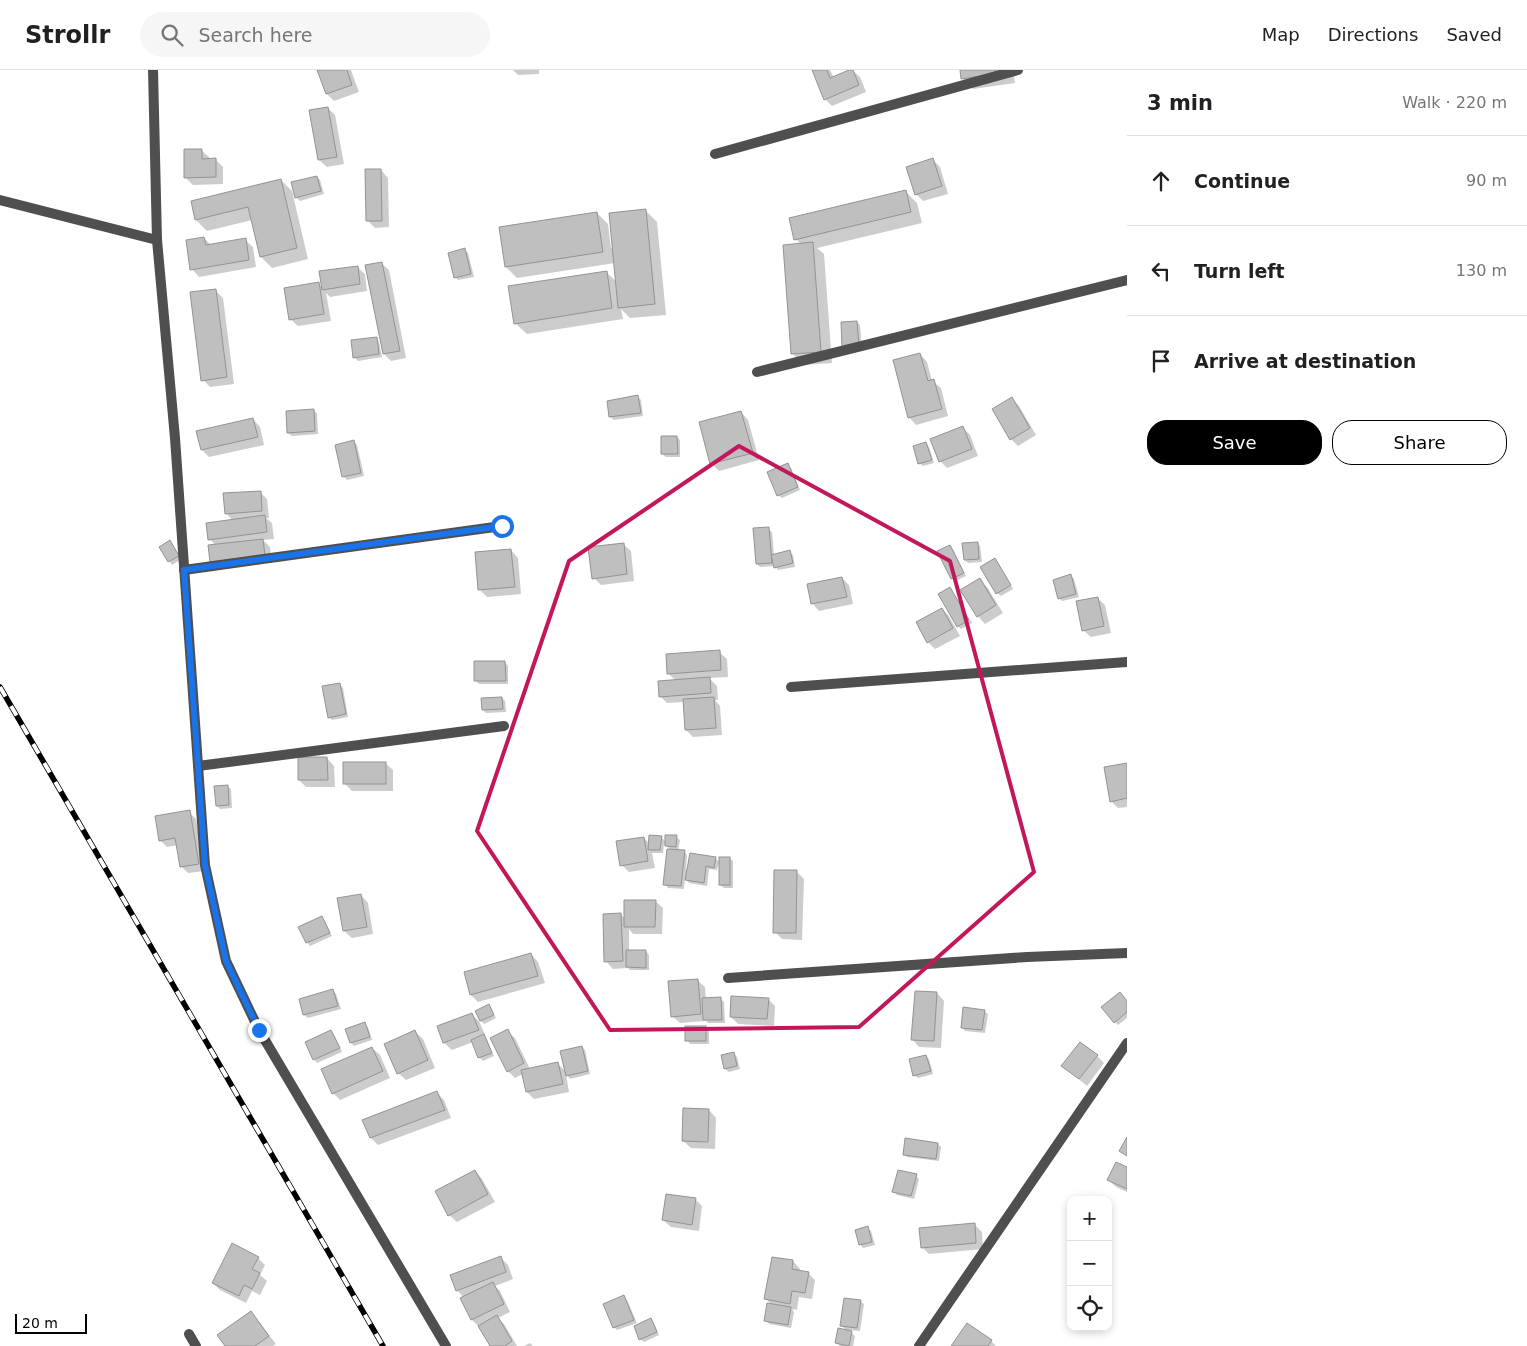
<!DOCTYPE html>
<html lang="en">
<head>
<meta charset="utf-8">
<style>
	:root { --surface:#fff; --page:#f6f6f6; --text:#202124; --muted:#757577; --line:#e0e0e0; --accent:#000 }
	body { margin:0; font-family:"DejaVu Sans",sans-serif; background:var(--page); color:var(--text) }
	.controls { position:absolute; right:15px; bottom:15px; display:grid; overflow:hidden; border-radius:10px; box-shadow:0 2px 8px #0003 }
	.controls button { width:45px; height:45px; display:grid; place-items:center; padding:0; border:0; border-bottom:1px solid var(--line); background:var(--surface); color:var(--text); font:25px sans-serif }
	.scale { position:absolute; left:15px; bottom:12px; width:72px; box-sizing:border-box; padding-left:5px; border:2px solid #000; border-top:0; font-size:14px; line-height:18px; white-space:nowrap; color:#000; -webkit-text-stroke:4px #fff; paint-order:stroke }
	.stop { position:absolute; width:15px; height:15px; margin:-11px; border:4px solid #1a73e8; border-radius:50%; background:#fff }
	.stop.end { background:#1a73e8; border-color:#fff; box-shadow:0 1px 5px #0008 }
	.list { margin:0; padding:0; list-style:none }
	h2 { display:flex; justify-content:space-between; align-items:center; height:65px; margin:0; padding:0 20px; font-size:21px }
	h2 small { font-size:16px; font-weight:400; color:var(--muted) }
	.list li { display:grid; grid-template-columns:32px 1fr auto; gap:15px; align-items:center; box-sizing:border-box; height:90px; padding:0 20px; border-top:1px solid var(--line) }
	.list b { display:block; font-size:19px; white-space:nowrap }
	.list em { font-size:16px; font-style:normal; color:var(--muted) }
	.actions { display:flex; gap:10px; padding:15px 20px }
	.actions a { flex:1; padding:11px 0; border:1px solid var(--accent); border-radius:20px; text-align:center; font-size:18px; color:var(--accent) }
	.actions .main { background:var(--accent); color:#fff }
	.icon { flex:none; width:28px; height:28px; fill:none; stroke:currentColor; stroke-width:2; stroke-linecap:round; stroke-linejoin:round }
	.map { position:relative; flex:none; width:1127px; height:1276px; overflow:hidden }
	header { display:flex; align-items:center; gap:30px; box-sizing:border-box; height:70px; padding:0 25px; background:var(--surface); border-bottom:1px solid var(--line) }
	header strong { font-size:24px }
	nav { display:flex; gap:28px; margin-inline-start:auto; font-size:18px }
	.search { width:350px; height:45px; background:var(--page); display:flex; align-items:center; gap:12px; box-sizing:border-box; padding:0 18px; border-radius:28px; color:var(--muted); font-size:19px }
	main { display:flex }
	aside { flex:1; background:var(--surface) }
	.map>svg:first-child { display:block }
	.shadow { fill:#0003 }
	.building { fill:#bfbfbf; stroke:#939393 }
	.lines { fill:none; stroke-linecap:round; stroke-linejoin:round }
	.minor { stroke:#4f4f4f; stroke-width:10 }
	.rail-casing { stroke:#000; stroke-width:5.5 }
	.rail { stroke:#fff; stroke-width:4; stroke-dasharray:11; stroke-linecap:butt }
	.route { stroke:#1a73e8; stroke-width:6 }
	.marked { fill:none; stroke:#c2185b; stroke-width:4; stroke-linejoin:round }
</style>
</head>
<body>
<header>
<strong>Strollr</strong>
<div class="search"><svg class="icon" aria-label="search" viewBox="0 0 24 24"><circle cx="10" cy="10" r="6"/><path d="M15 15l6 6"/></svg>Search here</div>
<nav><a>Map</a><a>Directions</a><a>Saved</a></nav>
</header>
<main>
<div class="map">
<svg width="1127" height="1276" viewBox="0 0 1127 1276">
	<rect width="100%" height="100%" fill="#fff"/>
	<g class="shadow">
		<path d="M319,0H351L359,22L334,31L327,24Z"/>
		<path d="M513,0H539V4L518,5Z"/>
		<path d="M813,0H830L834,8L852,0L860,7L866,22L832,36L825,29Z"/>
		<path d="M961,0H1013L1015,13L973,19L962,8Z"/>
		<path d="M328,38L335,45L344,94L327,97L319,90Z"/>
		<path d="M201,80L209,87V90L215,89L223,97V114L193,115L186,108Z"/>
		<path d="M933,90L940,97L948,124L923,131L916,124Z"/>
		<path d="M381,100L388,108L389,157L375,158L367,150Z"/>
		<path d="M317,107L320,110L324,124L300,131L296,127Z"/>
		<path d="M281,110L292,121L308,189L272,198L261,187L252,150L207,161L196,150Z"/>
		<path d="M906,122L917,133L922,153L817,178L824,184L832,293L804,295L793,284L801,174L796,169Z"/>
		<path d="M646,141L657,152L666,245L630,248L621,239L623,249L527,264L515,253L606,202L617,212L615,193L517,208L506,197L597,143L608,154L611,178L613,177Z"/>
		<path d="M204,168L211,175L245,170L253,177L256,197L199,207L192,199Z"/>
		<path d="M464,180L468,183L474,207L458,210L455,207Z"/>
		<path d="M381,193L389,200L406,288L391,291L384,284Z"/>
		<path d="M357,197L365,204L367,221L330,227L326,223L331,251L298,256L290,249L319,214L323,218Z"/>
		<path d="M216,221L223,228L234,314L210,317L203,310Z"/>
		<path d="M857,252L860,255L862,279L844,276Z"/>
		<path d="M376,268L379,272L382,287L358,291L354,287Z"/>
		<path d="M920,284L927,292L932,311L941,318L948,346L916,355L909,347Z"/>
		<path d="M638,327L641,330L643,346L614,350L610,347L608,332Z"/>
		<path d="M1012,329L1019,336L1036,365L1018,376L1011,369Z"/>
		<path d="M314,340L317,344L318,364L292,366L288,363Z"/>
		<path d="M741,342L748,350L759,390L719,401L712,394L700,353Z"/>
		<path d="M253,349L260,357L264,375L209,387L202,380Z"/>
		<path d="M963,358L970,365L978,386L947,398L940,391Z"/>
		<path d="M677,367L680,370V387H666L662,384Z"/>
		<path d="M354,372L357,375L364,406L347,410L343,406Z"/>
		<path d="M926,373L929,377L934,393L923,396L919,393Z"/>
		<path d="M788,395L791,398L800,420L782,428L778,425Z"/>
		<path d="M260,422L267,429L269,448H266L272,453L274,469L263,470L270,477L272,493L216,476L210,469L233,451L226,443Z"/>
		<path d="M768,459L772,462L774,485L790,482L793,485L795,497L778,500L775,496L760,497L757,494Z"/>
		<path d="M170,472L182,489L172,495L161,477Z"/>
		<path d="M977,473L980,476L982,492L968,493L965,490Z"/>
		<path d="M623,474L631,481L634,511L601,515L594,508Z"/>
		<path d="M949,476L953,479L966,506L955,511L952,508Z"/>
		<path d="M511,480L518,488L521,524L487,527L480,520Z"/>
		<path d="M998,493L1013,519L1001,526L997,523Z"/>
		<path d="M1071,506L1074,509L1079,527L1062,531L1059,528Z"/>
		<path d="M842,508L849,515L853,534L819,541L812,533Z"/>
		<path d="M979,510L987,517L1003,543L985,554L978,546Z"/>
		<path d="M950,519L972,553L961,559L958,556Z"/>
		<path d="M1097,528L1105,535L1111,563L1091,567L1083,560Z"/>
		<path d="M942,539L949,546L960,566L935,579L928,572Z"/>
		<path d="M719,582L727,589L728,607L709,608L717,616L718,630H715L720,636L722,665L693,667L686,660L684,632L667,633L660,626L676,611L668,603Z"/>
		<path d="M505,592L508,596V614H479L475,610Z"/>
		<path d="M340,614L343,618L348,647L332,650L329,647Z"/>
		<path d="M502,628L505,631L506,642L486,643L483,640Z"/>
		<path d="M327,688L334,696L335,717H306L299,710Z"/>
		<path d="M385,693L393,700V721H352L345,714Z"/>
		<path d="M1127,694V737L1118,738L1111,731Z"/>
		<path d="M227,716L231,719L232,738L220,739L217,736Z"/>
		<path d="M189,742L196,749L205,801L188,803L181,796L178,775L167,777L160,770Z"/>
		<path d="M661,767L666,772L676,767L680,770L678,781H684L687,785L686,800L715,788L719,792L717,800L709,799L707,816L689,813L685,808L684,819L668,818L665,814L671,780L664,774L663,783H652L655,798L629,802L622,795L644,768L650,774Z"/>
		<path d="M729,788L733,791V818H724L720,815Z"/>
		<path d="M796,801L804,809L802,870L782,869L775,862Z"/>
		<path d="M361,825L368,833L373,864L352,868L344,861Z"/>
		<path d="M655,831L663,838L662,864H633L629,859V881H646L649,885V900H630L628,898L613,899L606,891L621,844L625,849Z"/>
		<path d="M322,848L325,851L332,866L310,876L307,872Z"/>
		<path d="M531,884L538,892L545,913L478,932L471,925Z"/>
		<path d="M697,910L705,917L706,929H721L724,932L725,953H708L706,951L680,953L672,946Z"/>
		<path d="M333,921L336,924L341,939L308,948L304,945L301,930Z"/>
		<path d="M937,923L944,931L941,978L919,977L912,969Z"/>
		<path d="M768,929L775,936L774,956L738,954L731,947Z"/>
		<path d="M1127,932V948L1118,955L1115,952Z"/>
		<path d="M489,936L496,948L484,954L481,951Z"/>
		<path d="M984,941L988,944L985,963L965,961L962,957Z"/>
		<path d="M471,944L479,951L494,986L483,991L479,987L473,972L452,980L444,973L439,957Z"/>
		<path d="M364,954L368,957L372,970L354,976L351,973L347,960Z"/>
		<path d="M706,957L709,961V974H690L687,970Z"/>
		<path d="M331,961L334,965L342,982L317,993L314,989Z"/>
		<path d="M507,961L515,968L530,999L558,994L566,1002L582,977L585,980L590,1004L570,1009L566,1004L569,1022L534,1029L527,1022L523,1004L515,1008L508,1001Z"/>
		<path d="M415,962L423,969L435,998L406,1010L398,1003Z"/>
		<path d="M372,978L380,985L390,1008L340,1030L333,1023Z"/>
		<path d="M733,983L737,987L740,999L729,1002L725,999Z"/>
		<path d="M926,986L929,989L933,1004L918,1008L914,1005Z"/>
		<path d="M1097,986L1104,993L1087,1016L1063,996Z"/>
		<path d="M437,1023L444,1030L451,1048L378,1075L371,1068L364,1050Z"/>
		<path d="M709,1040L716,1048L715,1079L691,1078L683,1071Z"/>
		<path d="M938,1074L941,1077L939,1091L907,1087L904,1084Z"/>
		<path d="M1127,1098V1122L1116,1117L1109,1110Z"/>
		<path d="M475,1101L482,1109L495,1132L457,1152L449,1145Z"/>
		<path d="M916,1106L919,1109L914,1129L897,1125L894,1122Z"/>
		<path d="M695,1129L702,1136L699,1161L671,1157L663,1150Z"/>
		<path d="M974,1154L982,1162L983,1179L929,1184L922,1177Z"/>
		<path d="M867,1158L871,1161L875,1175L863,1178L860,1174Z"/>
		<path d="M258,1188L265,1195L260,1205L267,1211L260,1225L252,1221L246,1233L220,1220L213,1213Z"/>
		<path d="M501,1188L508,1195L513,1209L495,1216L500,1221L510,1242L498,1248L504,1254L517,1276H491L479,1257L472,1250L462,1229L464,1228L457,1220Z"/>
		<path d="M793,1191L800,1199L799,1201L808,1203L815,1210L812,1229L799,1227L797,1240L792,1239L794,1242L791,1258L769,1254L766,1250L772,1235L766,1229Z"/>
		<path d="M624,1227L627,1230L637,1253L617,1260L614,1257Z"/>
		<path d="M860,1231L864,1234L860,1261L849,1260L855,1266L853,1276H840L836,1272L848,1262L842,1256Z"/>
		<path d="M251,1242L276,1274L273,1276H227Z"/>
		<path d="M651,1250L654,1253L659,1265L644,1272L640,1269Z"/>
		<path d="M991,1271L996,1276H952Z"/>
		<path d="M530,1273L533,1276H524Z"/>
	</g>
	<g class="building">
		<path d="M317,0H347L352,15L326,24Z"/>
		<path d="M812,0H827L830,8L849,0H853L859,15L824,30Z"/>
		<path d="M960,0H1004L1005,2L961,9Z"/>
		<path d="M328,37L337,87L318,90L309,40Z"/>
		<path d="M184,79H202V89L216,88V107L184,108Z"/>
		<path d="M933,88L942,116L915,125L906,97Z"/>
		<path d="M365,99H381L382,151H366Z"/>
		<path d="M317,106L321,121L295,128L291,112Z"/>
		<path d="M281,109L297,178L260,187L248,137L195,150L191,131Z"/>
		<path d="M906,120L911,142L794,170L789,148Z"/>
		<path d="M646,139L655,234L618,238L609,143Z"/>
		<path d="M597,142L603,182L505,197L499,157Z"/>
		<path d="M204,167L206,175L246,168L249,190L190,200L186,170Z"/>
		<path d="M813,172L821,282L791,284L783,175Z"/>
		<path d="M465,178L471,204L454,208L448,183Z"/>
		<path d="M382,192L400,281L383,284L365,195Z"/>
		<path d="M358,196L360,214L322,220L319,201Z"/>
		<path d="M607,201L612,238L514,254L508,216Z"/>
		<path d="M319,212L324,244L289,250L284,218Z"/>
		<path d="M216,219L227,307L201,311L190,222Z"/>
		<path d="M857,251L859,276L842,277L841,252Z"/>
		<path d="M377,267L379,284L353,288L351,270Z"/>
		<path d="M920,283L928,311L934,309L942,339L908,348L893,290Z"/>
		<path d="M638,325L641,343L609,347L607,331Z"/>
		<path d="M1012,327L1030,358L1010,370L992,339Z"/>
		<path d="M314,339L315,361L287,363L286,341Z"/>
		<path d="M741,341L753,383L710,394L699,352Z"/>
		<path d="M253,348L258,367L201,380L196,361Z"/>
		<path d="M963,356L972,379L939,392L930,369Z"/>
		<path d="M661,366H677L678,384H661Z"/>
		<path d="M354,370L361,403L342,407L335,375Z"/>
		<path d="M926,372L932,390L918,394L913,376Z"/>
		<path d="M788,393L798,417L777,426L767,402Z"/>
		<path d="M261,421L262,441L225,444L223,423Z"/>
		<path d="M265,445L267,462L208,470L206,453Z"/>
		<path d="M769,457L772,493L756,494L753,458Z"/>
		<path d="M263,469L265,486L210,492L208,475Z"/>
		<path d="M170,470L179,486L168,492L159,477Z"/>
		<path d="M978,472L979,489L964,490L962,473Z"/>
		<path d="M624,473L627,504L592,509L588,477Z"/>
		<path d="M950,475L964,503L951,509L937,481Z"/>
		<path d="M511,479L515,517L478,520L475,482Z"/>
		<path d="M790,480L793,493L774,498L771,485Z"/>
		<path d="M995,488L1011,515L996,524L980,497Z"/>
		<path d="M1071,504L1076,524L1058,529L1053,510Z"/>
		<path d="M842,507L847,527L811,534L807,514Z"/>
		<path d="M980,508L996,535L977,547L960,520Z"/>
		<path d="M950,517L969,550L957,557L938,524Z"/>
		<path d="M1098,527L1104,556L1082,561L1076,531Z"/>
		<path d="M942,538L953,558L927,573L916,552Z"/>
		<path d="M720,580L721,600L667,604L666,584Z"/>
		<path d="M474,591H505L506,611H474Z"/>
		<path d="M710,607L711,623L659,627L658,611Z"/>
		<path d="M340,613L346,644L328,648L322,616Z"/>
		<path d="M502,627L503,639L482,640L481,628Z"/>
		<path d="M714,627L716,658L685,660L683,629Z"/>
		<path d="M298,687H327L328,710H298Z"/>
		<rect x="343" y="692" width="43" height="22"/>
		<path d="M1127,693V728L1110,732L1104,697Z"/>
		<path d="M228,715L229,735L216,736L214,716Z"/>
		<path d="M190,740L199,794L180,797L175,768L159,771L155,746Z"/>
		<path d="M649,765L662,766L660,780H648Z"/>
		<path d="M665,765H677L676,777L665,776Z"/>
		<path d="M644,767L648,791L620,796L616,771Z"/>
		<path d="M667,779L685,780L681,816L663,815Z"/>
		<path d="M690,783L716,787L714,798L706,796L704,813L685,810Z"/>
		<rect x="719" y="787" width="11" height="28"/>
		<path d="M774,800H797L796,863H773Z"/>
		<path d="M361,824L367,857L343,861L337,828Z"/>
		<path d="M624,830H656L655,857H624Z"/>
		<path d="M621,843L623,891L604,892L603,844Z"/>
		<path d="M322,846L330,863L306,873L298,857Z"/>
		<path d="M626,880H646V898L626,897Z"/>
		<path d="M531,883L538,906L470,925L464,902Z"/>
		<path d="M698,909L701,944L671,947L668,911Z"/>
		<path d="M333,919L338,936L303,945L299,929Z"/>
		<path d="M915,921L937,922L934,971L911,970Z"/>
		<path d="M1120,922L1127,931V942L1114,953L1101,937Z"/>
		<path d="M731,926L769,928L767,949L730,947Z"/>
		<path d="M721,927L722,950H703L702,928Z"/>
		<path d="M489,934L494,945L480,951L475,941Z"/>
		<path d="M963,937L985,940L982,960L961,958Z"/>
		<path d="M472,943L479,960L443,973L437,956Z"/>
		<path d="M365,952L370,967L350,973L345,959Z"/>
		<rect x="685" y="956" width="21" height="15"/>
		<path d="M508,959L524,993L507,1002L490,968Z"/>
		<path d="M331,960L340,978L313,990L305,972Z"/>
		<path d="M415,960L428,990L397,1004L384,974Z"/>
		<path d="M484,964L492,983L478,988L471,970Z"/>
		<path d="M1080,972L1098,985L1079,1009L1061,996Z"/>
		<path d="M582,976L588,1001L566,1006L560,981Z"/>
		<path d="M372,977L383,1001L332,1024L321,999Z"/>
		<path d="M734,982L737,996L724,999L721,985Z"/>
		<path d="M926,985L931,1001L913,1006L909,989Z"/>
		<path d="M558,992L563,1014L526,1022L521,1000Z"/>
		<path d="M437,1021L445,1040L370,1068L362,1050Z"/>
		<path d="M683,1038L709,1039L708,1072L682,1071Z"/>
		<path d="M1127,1067V1086L1119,1081Z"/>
		<path d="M905,1068L938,1073L936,1089L903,1085Z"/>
		<path d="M1116,1092L1127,1097V1119L1107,1110Z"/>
		<path d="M475,1100L488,1124L448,1146L435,1121Z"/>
		<path d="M898,1100L917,1104L911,1126L892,1122Z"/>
		<path d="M666,1124L696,1128L692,1155L662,1150Z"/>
		<path d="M975,1153L976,1173L921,1178L919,1158Z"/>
		<path d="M868,1156L872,1172L859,1175L855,1160Z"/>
		<path d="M232,1173L259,1187L252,1199L260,1203L252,1219L244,1215L239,1226L212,1213Z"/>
		<path d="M501,1186L506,1202L456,1221L450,1205Z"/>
		<path d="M772,1187L793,1190L792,1199L809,1202L805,1223L792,1221L790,1234L764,1229Z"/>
		<path d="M493,1212L504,1234L471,1250L460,1228Z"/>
		<path d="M624,1225L634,1250L613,1258L603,1234Z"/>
		<path d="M844,1228L861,1230L857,1258L840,1256Z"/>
		<path d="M767,1233L791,1237L788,1255L764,1251Z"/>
		<path d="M251,1241L269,1266L255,1276H225L217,1265Z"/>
		<path d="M497,1245L512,1271L505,1276H490L478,1256Z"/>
		<path d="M651,1248L657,1262L639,1270L634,1256Z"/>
		<path d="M967,1253L992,1270L988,1276H951Z"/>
		<path d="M838,1258L852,1261L849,1276L835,1273Z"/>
	</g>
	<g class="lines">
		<g class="minor">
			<path d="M153,0L157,170L175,368L205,795L226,891L259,960L446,1276"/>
			<path d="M715,84L1018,0"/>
			<path d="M0,130L157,170"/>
			<path d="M757,302L1127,210"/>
			<path d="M184,500L502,456"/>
			<path d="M791,617L1127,592"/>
			<path d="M198,696L504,656"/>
			<path d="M728,908L1027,887L1127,883"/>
			<path d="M189,1264L196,1276"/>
			<path d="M919,1276L1127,973"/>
		</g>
		<g class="rail-casing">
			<path id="rail" d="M0,617L383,1276"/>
		</g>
		<use href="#rail" class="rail"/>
	</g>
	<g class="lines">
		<path class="route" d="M259,960L226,891L205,795L184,500L502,456"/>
	</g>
	<path class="marked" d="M739,376L950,491L1034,802L859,957L610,960L477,761L569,491Z"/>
</svg>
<div class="controls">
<button>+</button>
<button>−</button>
<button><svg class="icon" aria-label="locate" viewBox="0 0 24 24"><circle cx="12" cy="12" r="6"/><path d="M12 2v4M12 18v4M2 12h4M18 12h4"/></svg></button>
</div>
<div class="scale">20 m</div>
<div class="stop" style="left:502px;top:456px"></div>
<div class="stop end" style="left:259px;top:960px"></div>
</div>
<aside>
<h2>3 min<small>Walk · 220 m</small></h2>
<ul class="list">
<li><svg class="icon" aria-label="ahead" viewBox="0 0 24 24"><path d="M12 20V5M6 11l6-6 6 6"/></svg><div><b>Continue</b></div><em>90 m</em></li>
<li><svg class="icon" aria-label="left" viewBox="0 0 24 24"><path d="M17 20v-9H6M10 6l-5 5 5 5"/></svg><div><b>Turn left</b></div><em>130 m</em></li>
<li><svg class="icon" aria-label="arrive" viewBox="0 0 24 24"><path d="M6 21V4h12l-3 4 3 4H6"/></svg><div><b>Arrive at destination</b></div></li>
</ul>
<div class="actions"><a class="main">Save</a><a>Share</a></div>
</aside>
</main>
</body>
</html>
